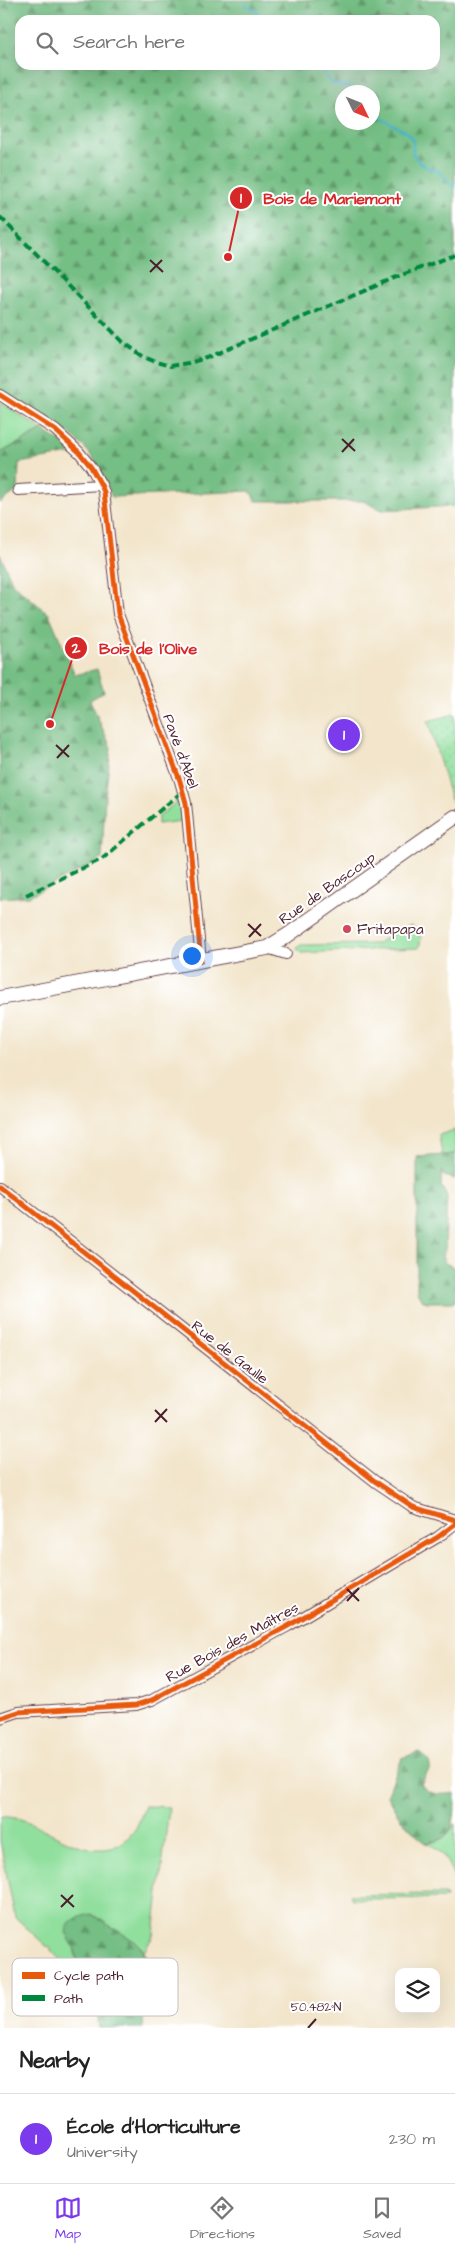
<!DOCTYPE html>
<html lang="en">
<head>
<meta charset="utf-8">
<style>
	:root { --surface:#fff; --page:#f6f6f6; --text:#222; --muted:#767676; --line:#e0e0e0; --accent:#7c3aed }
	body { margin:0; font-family:"Architects Daughter",sans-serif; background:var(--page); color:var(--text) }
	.controls { position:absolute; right:15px; bottom:15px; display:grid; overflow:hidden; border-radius:10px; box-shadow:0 5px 20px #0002 }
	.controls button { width:45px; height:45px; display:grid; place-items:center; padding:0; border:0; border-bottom:1px solid var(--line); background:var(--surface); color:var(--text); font:25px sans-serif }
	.compass { position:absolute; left:335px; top:85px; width:45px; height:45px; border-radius:50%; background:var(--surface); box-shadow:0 5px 20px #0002; rotate:133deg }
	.you { position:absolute; left:191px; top:955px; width:18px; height:18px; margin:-12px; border:4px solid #fff; border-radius:50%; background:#1a73e8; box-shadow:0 0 0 8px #1a73e833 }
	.badge { display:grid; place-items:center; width:32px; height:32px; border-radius:50%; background:var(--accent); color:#fff; font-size:16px; font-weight:700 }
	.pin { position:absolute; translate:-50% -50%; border:2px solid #fff; box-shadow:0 1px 5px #0006 }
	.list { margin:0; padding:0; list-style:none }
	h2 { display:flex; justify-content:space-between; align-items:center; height:65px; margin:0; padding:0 20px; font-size:21px }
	h2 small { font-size:16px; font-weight:400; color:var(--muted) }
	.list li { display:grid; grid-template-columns:32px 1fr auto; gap:15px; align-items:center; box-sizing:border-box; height:90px; padding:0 20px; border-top:1px solid var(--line) }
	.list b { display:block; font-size:19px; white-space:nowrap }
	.list p { margin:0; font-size:16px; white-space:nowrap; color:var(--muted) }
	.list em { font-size:16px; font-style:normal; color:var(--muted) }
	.icon { flex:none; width:28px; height:28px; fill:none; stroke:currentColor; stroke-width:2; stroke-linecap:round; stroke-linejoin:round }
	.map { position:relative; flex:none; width:455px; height:2028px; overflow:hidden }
	.search { position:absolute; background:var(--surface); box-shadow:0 5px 20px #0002; left:15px; right:15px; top:15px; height:55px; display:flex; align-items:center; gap:12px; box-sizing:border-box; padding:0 18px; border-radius:15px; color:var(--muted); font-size:19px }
	.sheet { height:155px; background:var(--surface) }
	nav { display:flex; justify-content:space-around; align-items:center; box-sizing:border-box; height:70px; border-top:1px solid var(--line); background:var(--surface); font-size:14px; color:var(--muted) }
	nav a { display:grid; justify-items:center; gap:2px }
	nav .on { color:var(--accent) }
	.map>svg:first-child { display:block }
	.green { fill:#90df9d; stroke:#6d7f64 }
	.forest { fill:url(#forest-firs); stroke:#5f6e58; fill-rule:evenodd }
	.park { fill:url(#park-dots); stroke:#6d7f64 }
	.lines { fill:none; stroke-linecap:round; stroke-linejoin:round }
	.stream { stroke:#49b2c7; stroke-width:2.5 }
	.street-casing { stroke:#633d43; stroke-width:12 }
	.secondary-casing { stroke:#633d43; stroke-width:16 }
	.street { stroke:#fff; stroke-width:10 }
	.secondary { stroke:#fff; stroke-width:14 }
	.quiet { stroke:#00873e; stroke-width:4; stroke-dasharray:8 4; stroke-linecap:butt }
	.cycleway-casing { stroke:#fff; stroke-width:8 }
	.cycleway { stroke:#e8590c; stroke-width:5 }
	.ticks { fill:none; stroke:#4a1f2b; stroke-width:2 }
	.poi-dot { fill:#d1495b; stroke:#fff; stroke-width:2 }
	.labels { text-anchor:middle; stroke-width:4; stroke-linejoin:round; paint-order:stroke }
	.street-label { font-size:15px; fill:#4a1f2b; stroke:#fff }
	.poi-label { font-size:15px; fill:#4a1f2b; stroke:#fff; text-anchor:start }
	.key { fill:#fff; stroke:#c9bcbf; stroke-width:1 }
	.key-label { font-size:14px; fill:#4a1f2b }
	.ticks-label { font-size:12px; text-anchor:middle; fill:#4a1f2b; stroke:#fff; stroke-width:4; stroke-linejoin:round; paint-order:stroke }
	.leader { fill:none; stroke:#d62828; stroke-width:2 }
	.callout-dot { fill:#d62828; stroke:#fff; stroke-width:2 }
	.mark-label { font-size:15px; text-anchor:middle; font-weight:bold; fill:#fff }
	.callout-label { font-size:16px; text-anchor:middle; font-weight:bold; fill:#d62828; stroke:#fff; stroke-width:4; stroke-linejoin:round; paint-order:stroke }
</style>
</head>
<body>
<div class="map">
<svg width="455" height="2028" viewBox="0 0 455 2028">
	<defs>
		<pattern id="forest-firs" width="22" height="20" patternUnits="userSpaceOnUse" patternTransform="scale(1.25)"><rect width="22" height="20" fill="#74be84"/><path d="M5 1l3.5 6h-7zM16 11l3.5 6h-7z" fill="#619a6c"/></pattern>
		<pattern id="park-dots" width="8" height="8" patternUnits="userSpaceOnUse" patternTransform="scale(1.25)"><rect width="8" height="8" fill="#90df9d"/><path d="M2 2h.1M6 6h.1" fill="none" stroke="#7ebf87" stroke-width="1.8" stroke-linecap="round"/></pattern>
	</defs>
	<rect width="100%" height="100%" fill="#fff"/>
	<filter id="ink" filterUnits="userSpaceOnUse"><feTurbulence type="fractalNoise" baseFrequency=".02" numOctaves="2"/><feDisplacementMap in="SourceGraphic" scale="10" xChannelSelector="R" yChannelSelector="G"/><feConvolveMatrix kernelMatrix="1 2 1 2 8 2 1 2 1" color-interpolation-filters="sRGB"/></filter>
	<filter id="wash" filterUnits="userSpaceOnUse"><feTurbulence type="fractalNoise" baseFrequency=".0096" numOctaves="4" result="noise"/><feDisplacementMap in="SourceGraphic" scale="20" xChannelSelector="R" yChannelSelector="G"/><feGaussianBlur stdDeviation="1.12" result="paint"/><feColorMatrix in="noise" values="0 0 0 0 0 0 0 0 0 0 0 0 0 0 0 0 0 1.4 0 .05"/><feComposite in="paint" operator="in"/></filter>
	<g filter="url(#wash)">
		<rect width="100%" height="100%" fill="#f2e5cb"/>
		<g class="green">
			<path d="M0,402L43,430L0,453Z"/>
			<path d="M180,799L182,821L158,824V817Z"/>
			<path d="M410,925L414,927L421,938L419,948L301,953L297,949L300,945L377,944L395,932Z"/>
			<path d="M455,1130V1154L442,1155L439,1135Z"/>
			<path d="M145,1806L169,1807L154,1934L144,1952L142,1948L92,1914L69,1938L74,1947L81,1978L15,1917L0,1841V1816C8,1817 19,1818 26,1821C61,1836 107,1872 136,1828C140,1821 142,1813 145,1806Z"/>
			<path d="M455,1823V1882C450,1866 443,1848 426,1843C442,1841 447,1837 455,1823Z"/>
			<path d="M445,1894L446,1898L352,1899L350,1895Z"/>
		</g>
		<g class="forest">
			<path d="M0,0H455V506L382,510L363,501H256L250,491L112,497C105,480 97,460 84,447C63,426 26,407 0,391ZM20,20H435V65H20ZM342,92H372V122H342Z"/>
			<path d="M43,430L76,453L19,463L18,490L0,503V453Z"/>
			<path d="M0,554L13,584L49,614L75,675L97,669L104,692L90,700L111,748L105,796L102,859L29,896L0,898Z"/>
			<path d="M455,1154V1179L444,1176L442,1171L441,1186L447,1196L445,1249L442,1257L445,1263L455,1268V1302H427L421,1300L417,1291V1157Z"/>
			<path d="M419,1752L429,1760L430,1768L421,1784C428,1796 443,1795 455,1793C455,1820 455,1840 426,1843C407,1828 398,1817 387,1796L402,1758Z"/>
			<path d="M91,1914L136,1942L147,1956L143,2028H99L96,2006L91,1991L81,1978L74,1947L66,1932C69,1919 79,1917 91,1914Z"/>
		</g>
		<path class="park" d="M455,714V803L451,800L428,721Z"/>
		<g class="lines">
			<g class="stream">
				<path d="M246,5L256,11L262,20"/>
				<path d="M316,65L333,84L351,87L360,92"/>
				<path d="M372,106L378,117L408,133L413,141V154L419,162L426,167L438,171L455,188"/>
			</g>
		</g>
	</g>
	<g filter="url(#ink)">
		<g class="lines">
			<g class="street-casing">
				<g id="street">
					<path d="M0,395L55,430L79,452L91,467L101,485L104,492L118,614L180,781L186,803L201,961"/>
					<path d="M18,490L101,485"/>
					<path d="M267,948L286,954"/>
					<path d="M0,1186L376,1482L413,1507L455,1520"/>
					<path d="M0,1718L18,1712L136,1705L152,1700L288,1626L438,1537L455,1524"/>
				</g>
			</g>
			<g class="secondary-casing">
				<path id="secondary" d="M0,998L267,948L288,935L455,817"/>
			</g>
			<use href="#street" class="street"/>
			<use href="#secondary" class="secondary"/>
			<g class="quiet">
				<path d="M0,217L123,342L144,357L156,362L170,366L188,363L207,358L399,276L455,255"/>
				<path d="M26,895L102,859L183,791"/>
			</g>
			<g class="cycleway-casing">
				<g id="cycleway">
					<path d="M0,395L55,430L79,452L91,467L101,485L104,492L118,614L180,781L186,803L201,961"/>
					<path d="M0,1186L376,1482L413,1507L455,1520"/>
					<path d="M0,1718L18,1712L136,1705L152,1700L288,1626L438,1537L455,1524"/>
				</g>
			</g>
			<use href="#cycleway" class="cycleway"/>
		</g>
	</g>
	<path class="ticks" d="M150,260L163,272M150,272L162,260M342,439L355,451M342,452L354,439M56,745L69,757M57,758L69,745M248,924L261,936M249,937L261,924M155,1410L167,1422M155,1422L167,1409M347,1589L359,1601M347,1601L359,1588M61,1895L74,1907M61,1907L73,1895M308,2028L316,2019"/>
	<circle class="poi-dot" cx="347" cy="929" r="5"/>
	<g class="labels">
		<g class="street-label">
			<text transform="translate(181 751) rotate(70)" y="5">Pavé d'Abel</text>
			<text transform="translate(327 888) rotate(-35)" y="5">Rue de Bascoup</text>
			<text transform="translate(230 1352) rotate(38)" y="5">Rue de Gaulle</text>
			<text transform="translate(232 1642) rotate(-29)" y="5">Rue Bois des Maîtres</text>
		</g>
		<g class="poi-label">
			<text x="357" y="934">Fritapapa</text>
		</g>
	</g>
	<rect x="12" y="1958" width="166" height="58" rx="8" class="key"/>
	<rect x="22" y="1972" width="23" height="7" fill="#e8590c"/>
	<rect x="22" y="1995" width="23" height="6" fill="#00873e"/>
	<g class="key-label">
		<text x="54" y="1980">Cycle path</text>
		<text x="54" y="2003">Path</text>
	</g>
	<g class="ticks-label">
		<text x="316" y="2011">50.482°N</text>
	</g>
	<path class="leader" d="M228 257L241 198M50 724L76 648"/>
	<g class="callout-dot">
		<circle cx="228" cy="257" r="5"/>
		<circle cx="50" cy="724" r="5"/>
		<circle cx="241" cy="198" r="12"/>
		<circle cx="76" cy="648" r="12"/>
	</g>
	<g class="mark-label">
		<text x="241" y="203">1</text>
		<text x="76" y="653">2</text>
	</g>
	<g class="callout-label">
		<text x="332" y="204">Bois de Mariemont</text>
		<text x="148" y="654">Bois de l'Olive</text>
	</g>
</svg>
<div class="controls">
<button><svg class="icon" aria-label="layers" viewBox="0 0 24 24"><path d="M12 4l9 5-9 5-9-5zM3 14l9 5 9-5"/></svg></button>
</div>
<svg class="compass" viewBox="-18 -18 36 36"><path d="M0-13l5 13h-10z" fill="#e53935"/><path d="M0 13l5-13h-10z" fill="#767676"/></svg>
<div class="you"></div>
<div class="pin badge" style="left:344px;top:735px">1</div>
<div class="search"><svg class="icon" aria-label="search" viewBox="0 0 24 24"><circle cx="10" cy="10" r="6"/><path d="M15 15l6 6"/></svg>Search here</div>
</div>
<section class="sheet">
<h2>Nearby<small></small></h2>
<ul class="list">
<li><span class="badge">1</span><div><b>École d'Horticulture</b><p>University</p></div><em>230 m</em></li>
</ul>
</section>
<nav>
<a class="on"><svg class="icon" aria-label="map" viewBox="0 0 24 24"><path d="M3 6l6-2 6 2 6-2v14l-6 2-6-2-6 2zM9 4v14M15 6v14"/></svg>Map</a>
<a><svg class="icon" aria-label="directions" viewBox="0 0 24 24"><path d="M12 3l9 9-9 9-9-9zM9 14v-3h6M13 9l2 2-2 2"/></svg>Directions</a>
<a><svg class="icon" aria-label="saved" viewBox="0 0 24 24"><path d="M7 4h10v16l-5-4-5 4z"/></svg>Saved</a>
</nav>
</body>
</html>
